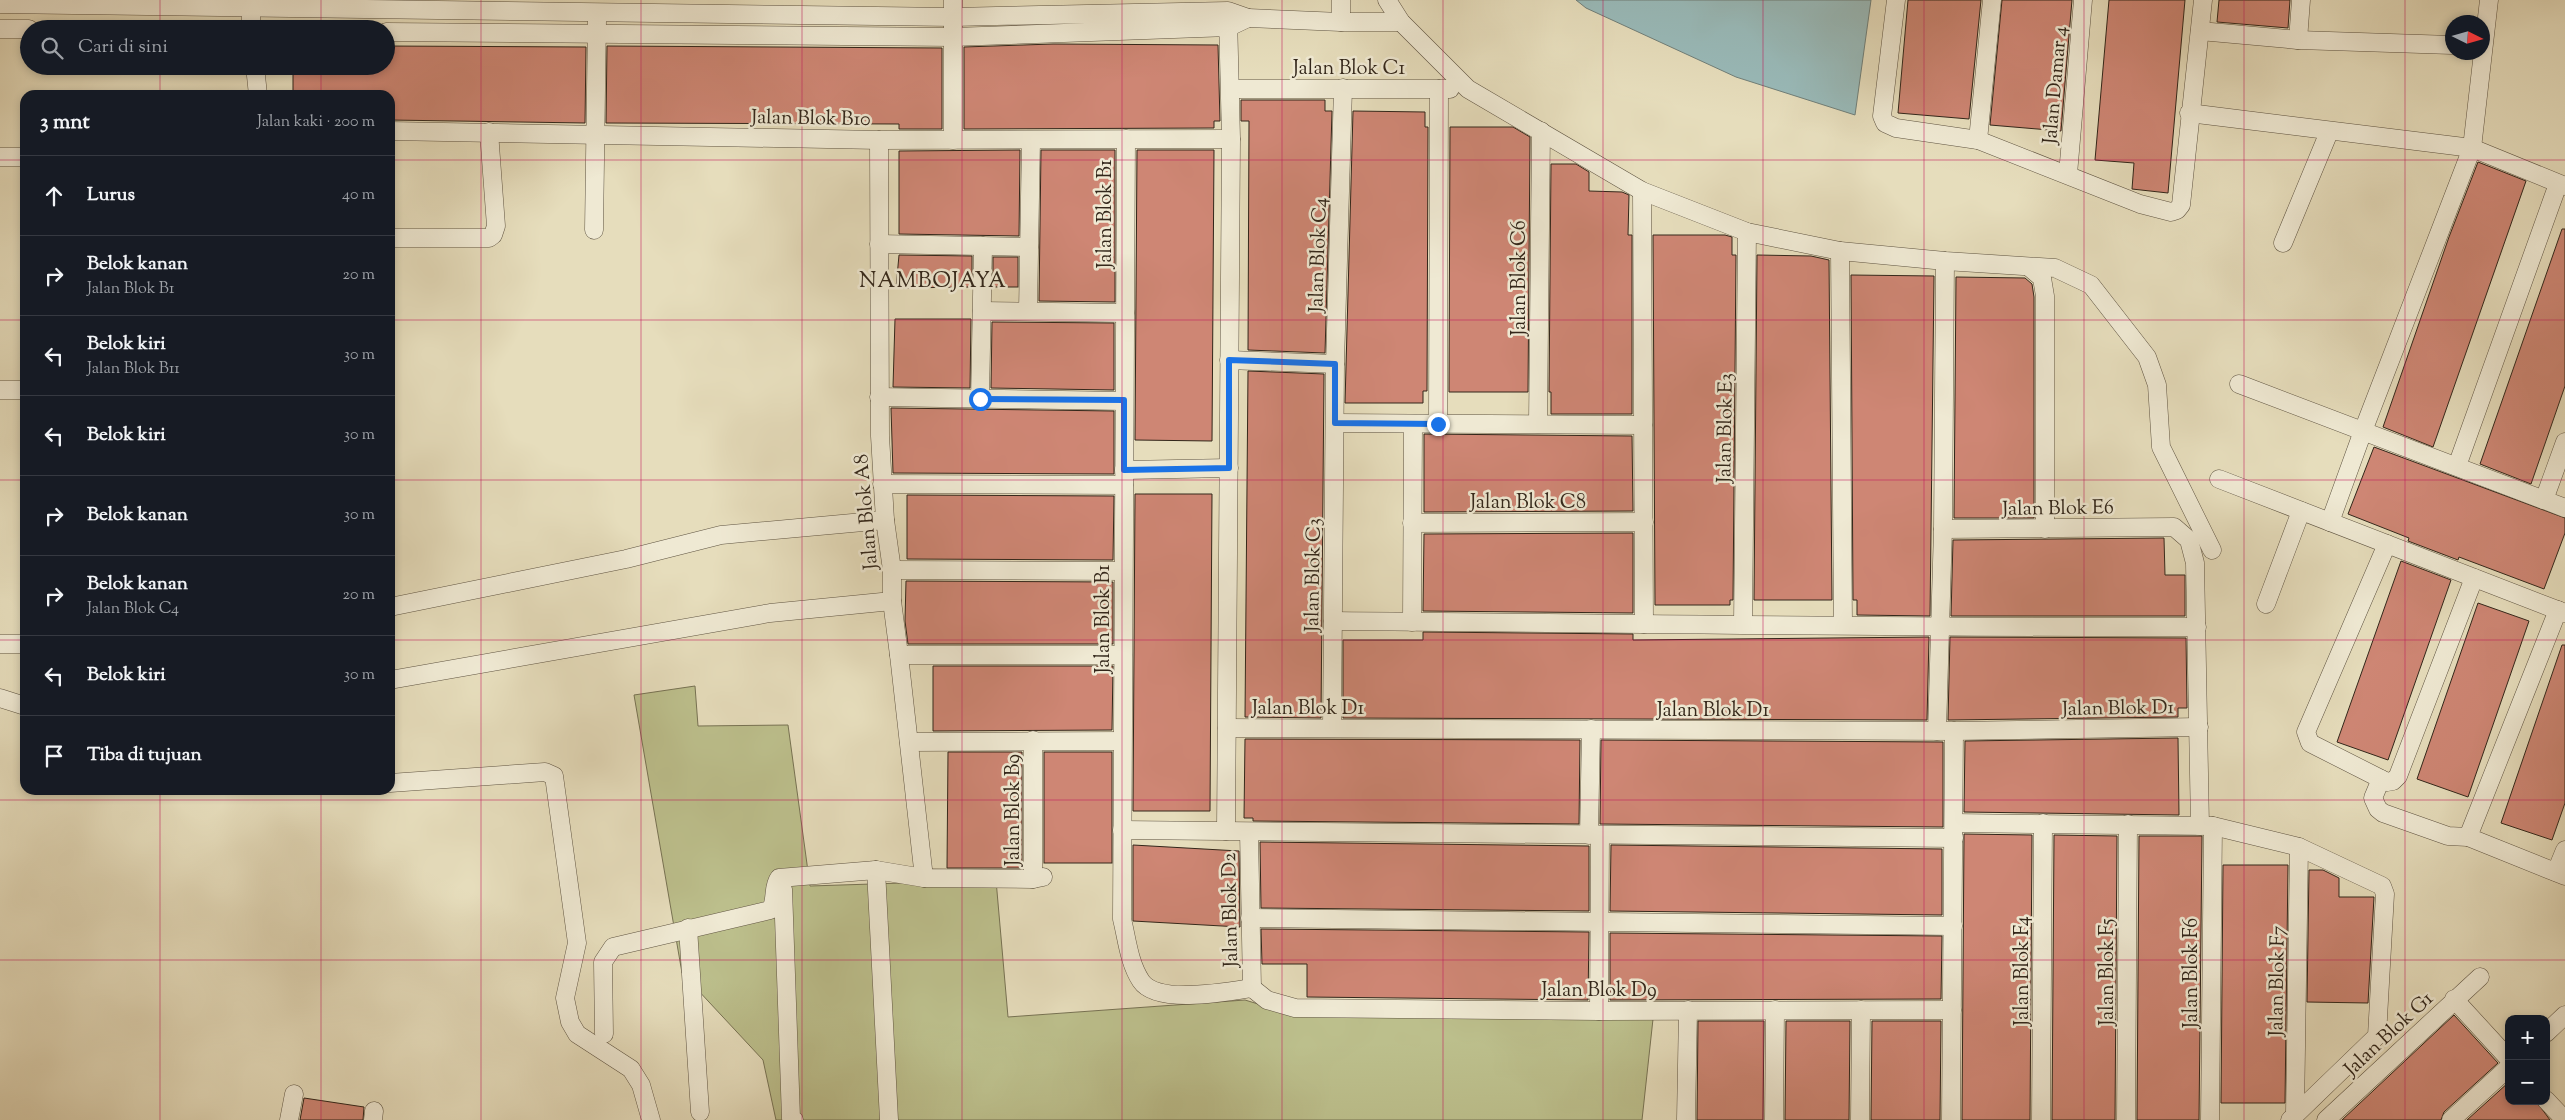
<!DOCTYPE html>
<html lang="id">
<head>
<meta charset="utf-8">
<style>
	:root { --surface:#171b24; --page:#242831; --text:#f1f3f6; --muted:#9ea1a6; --line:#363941 }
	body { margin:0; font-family:"Sorts Mill Goudy",serif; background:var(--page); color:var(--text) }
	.controls { position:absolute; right:15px; bottom:15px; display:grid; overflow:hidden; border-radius:10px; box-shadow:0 2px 8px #0003 }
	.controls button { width:45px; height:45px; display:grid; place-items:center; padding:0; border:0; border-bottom:1px solid var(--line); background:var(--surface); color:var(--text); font:25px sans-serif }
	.compass { position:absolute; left:2445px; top:15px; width:45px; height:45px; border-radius:50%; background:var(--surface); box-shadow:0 2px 8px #0003; rotate:95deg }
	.stop { position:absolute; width:15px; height:15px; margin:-11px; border:4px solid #1a73e8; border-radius:50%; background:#fff }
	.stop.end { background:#1a73e8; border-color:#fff; box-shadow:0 1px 5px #0008 }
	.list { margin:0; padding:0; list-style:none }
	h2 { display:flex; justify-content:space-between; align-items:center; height:65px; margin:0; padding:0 20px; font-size:21px }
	h2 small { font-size:16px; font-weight:400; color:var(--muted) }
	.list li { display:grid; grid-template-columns:32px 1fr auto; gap:15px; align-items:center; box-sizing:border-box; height:80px; padding:0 20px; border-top:1px solid var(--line) }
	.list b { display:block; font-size:19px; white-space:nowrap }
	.list p { margin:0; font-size:16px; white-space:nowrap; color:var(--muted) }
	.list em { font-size:16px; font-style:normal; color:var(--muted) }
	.icon { flex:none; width:28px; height:28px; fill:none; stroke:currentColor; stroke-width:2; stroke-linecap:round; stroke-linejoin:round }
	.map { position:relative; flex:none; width:2565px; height:1120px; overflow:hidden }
	.search { position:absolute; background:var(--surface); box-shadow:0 2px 8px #0003; left:20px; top:20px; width:375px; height:55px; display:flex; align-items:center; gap:12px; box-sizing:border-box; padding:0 18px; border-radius:28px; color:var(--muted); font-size:19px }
	.panel { position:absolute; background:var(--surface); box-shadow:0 2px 8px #0003; left:20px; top:90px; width:375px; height:705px; border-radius:15px }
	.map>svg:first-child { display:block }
	.green { fill:#bcbf8c; stroke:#777253 }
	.water { fill:#99bab9; stroke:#707f79 }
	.building { fill:#ce8674; stroke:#32261a }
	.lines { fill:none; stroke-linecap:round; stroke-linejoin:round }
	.street-casing { stroke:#5f5442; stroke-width:19 }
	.street { stroke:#efe9d3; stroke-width:18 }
	.route { stroke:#1a73e8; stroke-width:6 }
	.grid { fill:none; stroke:#c2185b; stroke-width:1; stroke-opacity:0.55 }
	.labels { text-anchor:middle; stroke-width:5; stroke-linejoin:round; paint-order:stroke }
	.street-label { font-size:20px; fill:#32261a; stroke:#efe9d3 }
	.quarter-label { font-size:22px; letter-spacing:1px; fill:#32261a; stroke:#efe9d3 }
</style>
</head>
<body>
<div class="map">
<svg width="2565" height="1120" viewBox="0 0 2565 1120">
	<rect width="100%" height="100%" fill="#e6ddbc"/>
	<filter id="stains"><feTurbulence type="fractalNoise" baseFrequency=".004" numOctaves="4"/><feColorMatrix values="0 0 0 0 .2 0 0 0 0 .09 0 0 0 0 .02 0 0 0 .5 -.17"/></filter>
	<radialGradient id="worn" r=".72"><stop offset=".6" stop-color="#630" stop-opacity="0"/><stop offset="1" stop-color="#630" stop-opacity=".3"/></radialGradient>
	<path class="green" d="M695,686L698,726L788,725L810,886L996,880L1008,1017L1245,1000L1294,1015L1653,1019L1642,1120H776L763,1060L682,973L634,695Z"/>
	<path class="water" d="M1576,0H1871L1855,115L1736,77L1586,8Z"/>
	<g class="building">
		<path d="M1908,0H1981L1969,119L1898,113Z"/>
		<path d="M2002,0H2072L2061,131L1990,125Z"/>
		<path d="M2109,0H2185L2168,193L2132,189L2134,163L2095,160Z"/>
		<path d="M2219,0H2290L2288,28L2217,22Z"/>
		<path d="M1053,44L1218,45L1220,121H1214V128L964,129V47Z"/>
		<path d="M386,46L586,47L585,123L390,120V95H293V66H386Z"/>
		<path d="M607,46L942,48V129H899V124L606,123Z"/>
		<path d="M1241,100H1325V111H1332L1325,353L1248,350L1249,121H1241Z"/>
		<path d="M1353,111L1425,112V127H1428L1427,391H1423V403H1345Z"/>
		<path d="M1450,127H1513L1530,137L1528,392H1449Z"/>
		<path d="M1020,150L1019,236L899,234V151Z"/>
		<path d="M1041,150H1115V302L1039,301Z"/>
		<path d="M1137,150H1214L1212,441L1135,440Z"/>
		<path d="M2478,162L2526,181L2433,447L2383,427L2449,237Z"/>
		<path d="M1551,164H1576L1589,172V191L1622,192L1629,195L1628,235H1632V414H1551V392H1549Z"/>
		<path d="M2562,229H2565V386L2531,484L2480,464Z"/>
		<path d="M1653,235H1725L1732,237V255H1736L1733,600H1730V605H1655Z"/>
		<path d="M899,255L972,256V287L896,288Z"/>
		<path d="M1757,255L1811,256L1829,260L1832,600H1754Z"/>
		<rect x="993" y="257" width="25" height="30"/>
		<path d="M1851,275L1934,276L1930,616L1857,615V600H1853Z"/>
		<path d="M1956,277L2025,278L2032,284L2034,297V518H1954Z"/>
		<path d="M895,319H971L970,388L893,387Z"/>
		<path d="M992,322L1114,323V390L991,388Z"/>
		<path d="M1248,371L1324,374L1321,718L1245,717Z"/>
		<path d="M891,408L1114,411V474L893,473Z"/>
		<path d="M1424,434L1632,436L1633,511L1424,512Z"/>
		<path d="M2374,447L2565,518V533L2544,589L2459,557L2458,560L2408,541L2409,538L2348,514Z"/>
		<path d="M1135,494H1212L1210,811H1133Z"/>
		<path d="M907,495L1114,496L1113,560L907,559Z"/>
		<path d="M1633,533V613L1423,611L1424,534Z"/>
		<path d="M2164,538L2165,575H2185V616H1951L1953,540Z"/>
		<path d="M2401,561L2451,580L2388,760L2337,742Z"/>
		<path d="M906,581L1113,582V644H908L905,621Z"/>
		<path d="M2478,603L2529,621L2468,797L2417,779Z"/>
		<path d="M1423,632L1633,634V640L1929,637L1927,720L1343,718V640H1423Z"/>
		<path d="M1950,637L2186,638L2187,708H2178V717L1948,720Z"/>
		<path d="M2562,645H2565V803L2552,840L2501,823Z"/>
		<path d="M933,666H1113L1112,730L933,731Z"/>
		<path d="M2178,738L2179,815L1964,812L1965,741Z"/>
		<path d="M1245,739L1580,740L1579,824L1253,821V818H1244Z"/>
		<path d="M1601,740L1943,742V827L1600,824Z"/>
		<path d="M948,752H1022V868H947Z"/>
		<rect x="1044" y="752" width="68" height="111"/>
		<path d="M1964,834L2032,835L2030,1120H1962Z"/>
		<path d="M2054,835L2117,836L2115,1120H2052Z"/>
		<path d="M2139,836H2202L2199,1120H2137Z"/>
		<path d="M1260,842L1589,846V911L1261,908Z"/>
		<path d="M1133,845L1239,851L1240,927L1133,921Z"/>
		<path d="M1611,845L1942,849V915L1610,911Z"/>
		<path d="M2223,865H2288L2285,1103H2221Z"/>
		<path d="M2309,870H2323L2339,878V897H2374L2368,1003L2307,1002Z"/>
		<path d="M1261,929L1589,932L1588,1000L1307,997V964H1262Z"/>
		<path d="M1610,933L1942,936L1941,999L1610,1000Z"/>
		<path d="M2454,1015L2498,1063L2444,1112L2441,1120H2342Z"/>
		<path d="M1698,1021H1764L1763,1120H1697Z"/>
		<path d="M1786,1021H1850L1849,1120H1785Z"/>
		<path d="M1872,1021H1941L1940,1120H1871Z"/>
		<path d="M2509,1082V1101H2536L2550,1120H2467Z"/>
		<path d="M304,1098L364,1107L363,1120H300Z"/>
	</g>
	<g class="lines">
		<g class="street-casing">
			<g id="street">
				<path d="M1341,0V22"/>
				<path d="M1387,0L1401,22L1468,89L1642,191L1747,232L1840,251L1945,261L2055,268L2091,285L2147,357L2157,385L2161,447L2212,550"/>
				<path d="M1896,0L1882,116L1885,123L1896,128L1978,140L2140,204L2171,212L2177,210L2181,205L2203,0"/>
				<path d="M0,4L953,17L1228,11L1248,18L1229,27L953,37L386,32"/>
				<path d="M1248,18L1341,22H1401"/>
				<path d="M0,29H29"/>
				<path d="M251,29V8"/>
				<path d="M2200,31L2298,40L2452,45"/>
				<path d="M2298,40L2301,0"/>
				<path d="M255,66L258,95"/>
				<path d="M1231,89H1450"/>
				<path d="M2189,113L2472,148L2565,186"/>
				<path d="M390,131L879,140L1231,139"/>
				<path d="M1126,139L1122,919C1127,939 1129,963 1141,981C1157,1005 1227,992 1252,988"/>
				<path d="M879,140L880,436L885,520L892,570V601L899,655L924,878"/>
				<path d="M953,140V0"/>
				<path d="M1978,140L1992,0"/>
				<path d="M0,157H25"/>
				<path d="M2068,174L2083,0"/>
				<path d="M1642,191L1644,624"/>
				<path d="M594,230L597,20"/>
				<path d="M390,238H489L493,235L496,226L489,132"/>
				<path d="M2283,243L2329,132"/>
				<path d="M879,244L1029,247"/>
				<path d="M1840,251L1843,625"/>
				<path d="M2029,267L2042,278L2045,296V529"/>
				<path d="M982,311L1125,313"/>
				<path d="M1028,311L1031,140"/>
				<path d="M1229,360L1335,364"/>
				<path d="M2239,384L2565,508"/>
				<path d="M0,390H25"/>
				<path d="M879,397L1124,401"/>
				<path d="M980,399L983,246"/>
				<path d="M1335,423L1643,425"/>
				<path d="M1438,424L1439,89"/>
				<path d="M1538,424L1541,131"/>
				<path d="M2457,466L2558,184"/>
				<path d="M1124,470L1229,468"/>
				<path d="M2219,479L2565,613"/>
				<path d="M882,484L1124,485"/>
				<path d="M2544,500L2565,442"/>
				<path d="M2330,522L2363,431L2472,148L2489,0"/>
				<path d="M1412,523L1644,522"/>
				<path d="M1943,529L2174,527L2189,540L2195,563L2200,826"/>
				<path d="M2387,544L2306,732L2310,743L2387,782L2393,781L2398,776L2474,578"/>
				<path d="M892,570L1123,571"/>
				<path d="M2266,604L2301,511"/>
				<path d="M390,607L626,559L721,535L885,520"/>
				<path d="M2558,610L2468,837L2565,876"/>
				<path d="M1333,621C1621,623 1909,628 2197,627"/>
				<path d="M1412,622L1413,424"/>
				<path d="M1743,624L1747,232"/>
				<path d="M0,644H25"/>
				<path d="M899,655H1123"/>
				<path d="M390,680L770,613L892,601"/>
				<path d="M0,698L25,706"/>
				<path d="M1227,728L1954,731L2199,727"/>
				<path d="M1332,728L1335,364L1343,88"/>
				<path d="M1937,731L1943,529L1945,261"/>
				<path d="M909,742L1122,741"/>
				<path d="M2381,779L2373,798L2378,809L2383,813L2448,836L2468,837"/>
				<path d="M390,783L545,772L554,776L577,943L565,998L570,1022L577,1034L631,1069L641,1085L651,1120"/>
				<path d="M1954,823L2213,826L2299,847L2382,886L2385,894L2377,1036L2290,1120"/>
				<path d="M1122,830L1954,838"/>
				<path d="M1226,831L1231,139L1228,16"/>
				<path d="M1249,832L1252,988"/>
				<path d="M1589,835L1591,729"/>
				<path d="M876,870L889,1120"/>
				<path d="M2556,872L2565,850"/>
				<path d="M1033,879V740"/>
				<path d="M783,889L791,1118L794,1120"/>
				<path d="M1250,918L1953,926"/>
				<path d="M688,928L700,1112"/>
				<path d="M1252,988L1267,1000L1295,1008L1599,1011L1952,1010"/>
				<path d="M2454,999L2509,1059"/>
				<path d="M1599,1011L1600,835"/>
				<path d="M2546,1033L2565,1015"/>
				<path d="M604,1034L603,962L613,947L770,910C777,902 772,887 779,878L876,870L924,878L1033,879L1043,877"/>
				<path d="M2546,1100L2565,1120"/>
				<path d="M2295,1114L2299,847"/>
				<path d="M289,1120L294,1094"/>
				<path d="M373,1120L374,1111"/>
				<path d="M1686,1120L1688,1010"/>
				<path d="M1774,1120L1775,1010"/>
				<path d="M1860,1120L1861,1010"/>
				<path d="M1951,1120L1954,731"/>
				<path d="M2041,1120L2043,823"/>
				<path d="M2126,1120L2128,824"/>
				<path d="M2210,1120L2213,826"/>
				<path d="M2326,1120L2480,977"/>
				<path d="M2451,1120L2509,1067"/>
			</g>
		</g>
		<use href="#street" class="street"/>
	</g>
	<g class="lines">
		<path class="route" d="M980,399L1124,400V470L1229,468V360L1335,364V423L1438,424"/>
	</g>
	<path class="grid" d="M160,0V29M321,0V29M481,0V1120M641,0V1120M802,0V1120M962,0V1120M1122,0V1120M1282,0V1120M1443,0V1120M1603,0V1120M1763,0V1120M1924,0V1120M2084,0V1120M2244,0V1120M2405,0V1120M160,66V95M321,66V95M0,160H25M390,160H2565M0,320H25M390,320H2565M0,480H25M390,480H2565M0,640H25M390,640H2565M160,790V1120M321,790V1120M0,800H2565M0,960H2565"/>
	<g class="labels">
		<g class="street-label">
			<text x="1349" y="74">Jalan Blok C1</text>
			<text transform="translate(2054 85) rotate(-85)" y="7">Jalan Damar 4</text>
			<text transform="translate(811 117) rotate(1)" y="7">Jalan Blok B10</text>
			<text transform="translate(1104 214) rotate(-90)" y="7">Jalan Blok B1</text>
			<text transform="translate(1317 255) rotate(-88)" y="7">Jalan Blok C4</text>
			<text transform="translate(1518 278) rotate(-90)" y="7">Jalan Blok C6</text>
			<text transform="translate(1724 428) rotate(-89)" y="7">Jalan Blok E3</text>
			<text x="1528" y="508">Jalan Blok C8</text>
			<text transform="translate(2058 507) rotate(-1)" y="7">Jalan Blok E6</text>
			<text transform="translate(865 512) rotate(-95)" y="7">Jalan Blok A8</text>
			<text transform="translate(1312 575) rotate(-89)" y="7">Jalan Blok C3</text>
			<text transform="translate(1102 619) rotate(-90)" y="7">Jalan Blok B1</text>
			<text x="1308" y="714">Jalan Blok D1</text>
			<text transform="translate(2118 707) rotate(-1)" y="7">Jalan Blok D1</text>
			<text x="1713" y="716">Jalan Blok D1</text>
			<text transform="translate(1012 810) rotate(-90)" y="7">Jalan Blok B9</text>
			<text transform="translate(1229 910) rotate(-91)" y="7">Jalan Blok D2</text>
			<text transform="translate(2021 971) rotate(-90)" y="7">Jalan Blok F4</text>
			<text transform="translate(2106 972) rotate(-90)" y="7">Jalan Blok F5</text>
			<text transform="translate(2190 973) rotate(-90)" y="7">Jalan Blok F6</text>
			<text transform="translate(2276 981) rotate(-89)" y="7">Jalan Blok F7</text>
			<text x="1599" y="996">Jalan Blok D9</text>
			<text transform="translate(2388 1033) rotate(-43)" y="7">Jalan Blok G1</text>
		</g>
		<g class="quarter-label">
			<text x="933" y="287">NAMBOJAYA</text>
		</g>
	</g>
	<rect width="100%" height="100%" filter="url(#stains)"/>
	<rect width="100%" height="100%" fill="url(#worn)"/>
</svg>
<div class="controls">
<button>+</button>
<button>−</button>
</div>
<svg class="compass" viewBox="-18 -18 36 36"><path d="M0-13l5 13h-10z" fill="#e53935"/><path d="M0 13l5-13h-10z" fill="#9ea1a6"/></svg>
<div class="stop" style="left:980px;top:399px"></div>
<div class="stop end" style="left:1438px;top:424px"></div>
<div class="search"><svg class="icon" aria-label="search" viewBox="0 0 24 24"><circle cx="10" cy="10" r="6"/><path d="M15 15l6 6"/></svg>Cari di sini</div>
<section class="panel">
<h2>3 mnt<small>Jalan kaki · 200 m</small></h2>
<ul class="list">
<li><svg class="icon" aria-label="ahead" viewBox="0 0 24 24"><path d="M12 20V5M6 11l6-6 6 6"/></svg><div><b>Lurus</b></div><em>40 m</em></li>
<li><svg class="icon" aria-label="right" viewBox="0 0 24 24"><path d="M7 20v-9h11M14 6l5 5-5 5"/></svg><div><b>Belok kanan</b><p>Jalan Blok B1</p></div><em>20 m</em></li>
<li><svg class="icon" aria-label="left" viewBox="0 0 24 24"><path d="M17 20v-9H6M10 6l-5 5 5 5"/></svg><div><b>Belok kiri</b><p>Jalan Blok B11</p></div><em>30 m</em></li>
<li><svg class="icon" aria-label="left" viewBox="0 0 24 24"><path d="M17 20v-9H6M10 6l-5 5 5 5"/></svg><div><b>Belok kiri</b></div><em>30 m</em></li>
<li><svg class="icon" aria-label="right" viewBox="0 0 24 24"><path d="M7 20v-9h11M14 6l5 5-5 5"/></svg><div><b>Belok kanan</b></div><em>30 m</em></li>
<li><svg class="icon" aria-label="right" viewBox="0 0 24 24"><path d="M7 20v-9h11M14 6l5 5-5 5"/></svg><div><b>Belok kanan</b><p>Jalan Blok C4</p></div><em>20 m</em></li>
<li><svg class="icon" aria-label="left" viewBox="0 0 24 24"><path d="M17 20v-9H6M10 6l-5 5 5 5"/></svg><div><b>Belok kiri</b></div><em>30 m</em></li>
<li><svg class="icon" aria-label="arrive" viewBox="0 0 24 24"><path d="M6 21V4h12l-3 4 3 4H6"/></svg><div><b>Tiba di tujuan</b></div></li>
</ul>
</section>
</div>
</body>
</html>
